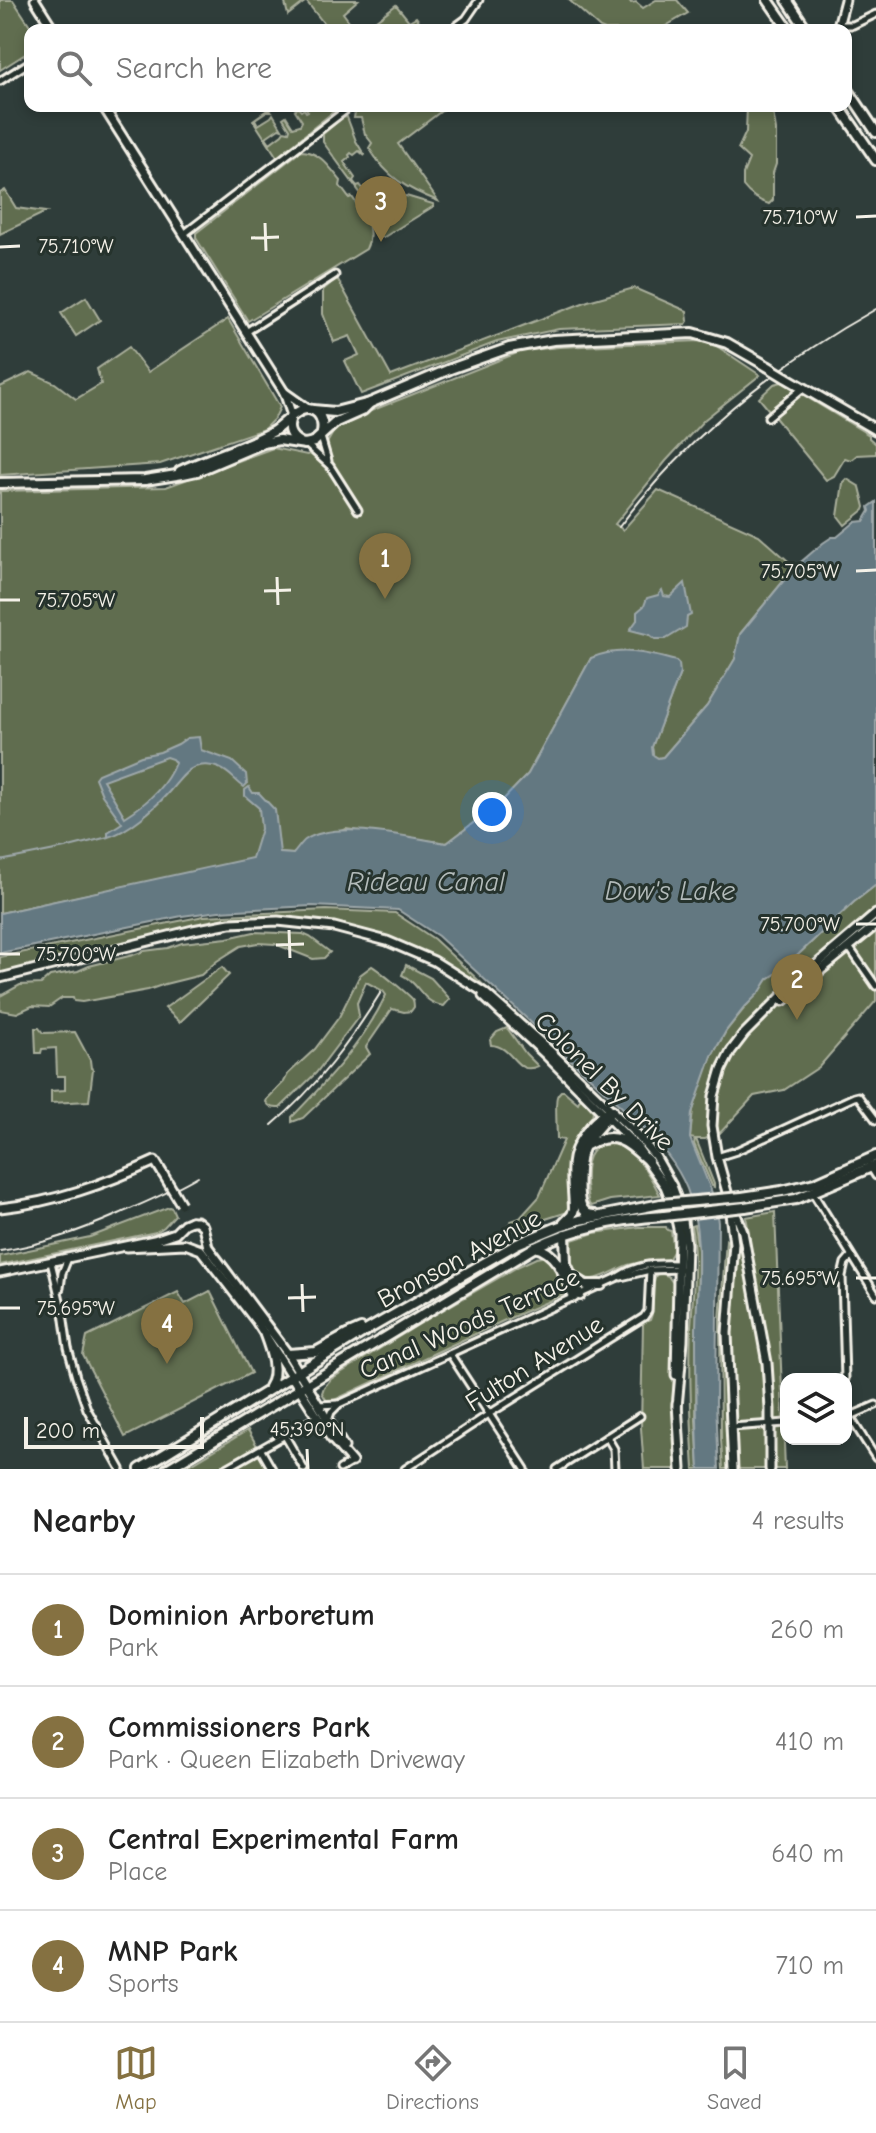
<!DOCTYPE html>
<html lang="en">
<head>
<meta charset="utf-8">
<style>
	:root { --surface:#fff; --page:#f6f6f6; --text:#222; --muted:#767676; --line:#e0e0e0; --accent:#857141 }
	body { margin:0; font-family:"Comic Neue",sans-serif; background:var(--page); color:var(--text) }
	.controls { position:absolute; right:24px; bottom:24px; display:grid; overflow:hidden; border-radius:16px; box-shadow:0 4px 12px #0003 }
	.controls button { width:72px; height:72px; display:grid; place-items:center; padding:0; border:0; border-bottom:2px solid var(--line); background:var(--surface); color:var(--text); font:40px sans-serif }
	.scale { position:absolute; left:24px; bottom:20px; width:180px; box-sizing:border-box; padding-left:8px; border:4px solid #f4f1e8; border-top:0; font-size:22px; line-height:28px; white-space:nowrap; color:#f4f1e8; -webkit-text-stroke:6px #26332d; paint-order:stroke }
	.you { position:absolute; left:492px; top:812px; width:28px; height:28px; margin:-20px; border:6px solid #fff; border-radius:50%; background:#1a73e8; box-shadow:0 0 0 12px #1a73e833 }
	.badge { display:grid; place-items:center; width:52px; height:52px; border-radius:50%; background:var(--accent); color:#fff; font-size:26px; font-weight:700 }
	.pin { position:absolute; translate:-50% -66px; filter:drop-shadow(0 2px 4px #0008) }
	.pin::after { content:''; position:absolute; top:42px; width:28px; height:24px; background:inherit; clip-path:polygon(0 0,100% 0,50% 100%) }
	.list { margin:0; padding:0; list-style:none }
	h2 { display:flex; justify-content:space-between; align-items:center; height:104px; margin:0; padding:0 32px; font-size:34px }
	h2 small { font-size:26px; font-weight:400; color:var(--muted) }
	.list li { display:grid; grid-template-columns:52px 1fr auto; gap:24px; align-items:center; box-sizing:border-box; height:112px; padding:0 32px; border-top:2px solid var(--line) }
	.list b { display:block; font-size:30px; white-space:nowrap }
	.list p { margin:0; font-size:26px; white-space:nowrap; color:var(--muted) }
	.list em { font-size:26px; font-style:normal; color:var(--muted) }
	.icon { flex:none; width:44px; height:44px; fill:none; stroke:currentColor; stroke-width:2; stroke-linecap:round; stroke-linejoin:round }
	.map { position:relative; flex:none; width:876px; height:1469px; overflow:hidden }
	.search { position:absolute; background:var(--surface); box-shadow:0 4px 12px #0003; left:24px; right:24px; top:24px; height:88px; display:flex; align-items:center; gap:20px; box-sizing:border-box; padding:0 28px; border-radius:16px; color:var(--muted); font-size:30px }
	.sheet { height:552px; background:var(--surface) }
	nav { display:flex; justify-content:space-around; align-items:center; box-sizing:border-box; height:112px; border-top:2px solid var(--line); background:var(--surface); font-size:22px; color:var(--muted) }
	nav a { display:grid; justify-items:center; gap:4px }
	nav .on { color:var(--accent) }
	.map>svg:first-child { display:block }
	.green { fill:#606d4f; stroke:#aaaf9c; stroke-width:2 }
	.water { fill:#647881; stroke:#9ea8aa; stroke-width:2; fill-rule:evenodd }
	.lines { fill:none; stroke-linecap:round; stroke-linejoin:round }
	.stream { stroke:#9ea8aa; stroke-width:2 }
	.street-casing { stroke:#f4f1e8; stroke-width:11 }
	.secondary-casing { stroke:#f4f1e8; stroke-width:13 }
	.primary-casing { stroke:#f4f1e8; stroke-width:14 }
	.street { stroke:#26332d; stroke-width:5 }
	.secondary { stroke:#26332d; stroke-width:7 }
	.primary { stroke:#26332d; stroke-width:8 }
	.tram { stroke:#f4f1e8; stroke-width:2 }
	.secondary-bridge-casing { stroke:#f4f1e8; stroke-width:13; stroke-linecap:butt }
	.primary-bridge-casing { stroke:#f4f1e8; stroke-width:14; stroke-linecap:butt }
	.secondary-bridge { stroke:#26332d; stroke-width:7 }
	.primary-bridge { stroke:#26332d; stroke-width:8 }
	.ticks { fill:none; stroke:#f4f1e8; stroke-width:3 }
	.labels { text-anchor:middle; stroke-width:6; stroke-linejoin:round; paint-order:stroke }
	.street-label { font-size:26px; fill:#f4f1e8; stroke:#26332d }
	.water-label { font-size:28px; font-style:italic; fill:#b3bbba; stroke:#26332d }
	.ticks-label { font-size:20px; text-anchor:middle; fill:#f4f1e8; stroke:#26332d; stroke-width:6; stroke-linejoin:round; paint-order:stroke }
</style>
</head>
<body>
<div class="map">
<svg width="876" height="1469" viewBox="0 0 876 1469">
	<rect width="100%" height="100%" fill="#2f3d3a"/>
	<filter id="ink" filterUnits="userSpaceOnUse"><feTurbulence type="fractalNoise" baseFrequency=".0125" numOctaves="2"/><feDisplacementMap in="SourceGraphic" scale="16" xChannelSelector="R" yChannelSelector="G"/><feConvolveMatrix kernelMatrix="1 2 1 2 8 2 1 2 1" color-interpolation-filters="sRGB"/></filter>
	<g filter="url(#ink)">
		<g class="green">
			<path d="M0,0H13L33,30H30V51L0,70Z"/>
			<path d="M288,0H358L343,13L355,29L329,30L306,1L288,15L285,3Z"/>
			<path d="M569,0H629L631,3L636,2L643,8L656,0H677L688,13L659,30H605L600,28Z"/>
			<path d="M396,5L409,21L416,17L426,30H363Z"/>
			<path d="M265,106L271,111H267L255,119L258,125L271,117L273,114L282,129L279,128L266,137L270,143L282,134L284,131L289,132L290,129L283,118L286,116L293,127L300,125L302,121L295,110L298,108L301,111L304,109L306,112L308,111L306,108L308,106H336L338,108L277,157L253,120L267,110Z"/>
			<path d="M359,106H448L398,144L438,201C405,188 388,178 369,148L372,143L365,134L361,118H354L355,112Z"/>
			<path d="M747,106H772L776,130V164L773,173V200L769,204C759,201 749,194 743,186V174L749,159L738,149L746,132Z"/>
			<path d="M347,117L356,141L365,156L359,151L354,155L351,153L349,155L350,157L344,162L355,178L353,181L357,186L360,185L372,200L387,190L381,181L384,180L394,188L393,193L372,209L323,142V134L342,118Z"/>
			<path d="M301,151C320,151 330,168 341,181L340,186L349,198L352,197C364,214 376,229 366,249L248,321L196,238V233Z"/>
			<path d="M5,190L16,208L46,212L0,234V193Z"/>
			<path d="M406,196L433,204L434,206L384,237H381C371,214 383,202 406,196Z"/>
			<path d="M337,278L391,376L588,301L634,288L687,311L688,321L686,324L559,329L497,342L361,394L345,361L359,355L350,336L334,342L323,314V290Z"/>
			<path d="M86,297L100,320L76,336L61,313Z"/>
			<path d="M228,319L280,407L275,418L264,429L160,464L0,475V387L31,372L55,383L76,399L101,384L97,369L129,347L148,372Z"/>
			<path d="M699,341L715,345L760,375L704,420L666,461L615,524L623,530L658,490L759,535L795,567L740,634L735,659L707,706L663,757L658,758L653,755L652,747L680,673L591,658L528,774L502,801L447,843L346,829L293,854L280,853L0,913V491L166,487L273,448L307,455L326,445L338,424L522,351L559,347Z"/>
			<path d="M782,382L869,435V438L876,444V454L857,455L851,460L845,458L834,476L826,480L759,398L774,384Z"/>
			<path d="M847,479L860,487L865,507L864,510L845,525L838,516L843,483Z"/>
			<path d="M876,885V1001L819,1067L784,1090L754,1096L720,1133L705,1139H696L714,1184V1187L712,1186L694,1144L695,1139L690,1138L693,1110L702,1082L712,1056L726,1031L768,979L783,969L854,902Z"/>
			<path d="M326,910L395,913L434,939L630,1121L660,1152L657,1155C630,1119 595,1090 562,1059C536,1034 510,1007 481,986C397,926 303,909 203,924L0,974V957L204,916Z"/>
			<path d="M254,932L303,934L310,937L330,952L324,958L313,959L275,944L258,943L241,946L217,961L201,975L165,984L148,990L82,1002L74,1001L73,998H62L49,1007L32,1006L17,1013L0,1010V996L20,985L41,984L50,976L78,971L89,966L133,955L144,951L168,948L182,943L227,938Z"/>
			<path d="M406,965L431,978L450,999L444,1006C421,1003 420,983 402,975Z"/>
			<path d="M372,966C376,968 411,996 413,1000C414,1002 414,1005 414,1007L411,1011L404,1012L392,1009L366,1047L370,1054L303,1118L292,1122V1117C328,1080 363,1043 386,995L383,991L366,982L357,1003L359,1016L316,1073L280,1108C273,1108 270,1108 266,1102L267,1099L284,1082L288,1074L315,1049L339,1017L360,975Z"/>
			<path d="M222,967L229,975L180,1022L165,1008Z"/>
			<path d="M35,1028H39L43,1033L75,1032L90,1060L91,1068L93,1069L89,1101L51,1103V1091L65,1090V1076H57L56,1048L42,1049L41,1053H36Z"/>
			<path d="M507,1028L526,1054L538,1066C515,1077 514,1046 491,1045L490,1040L497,1032Z"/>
			<path d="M561,1091H564L578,1103L581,1097L593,1111C592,1125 579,1131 574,1144C566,1164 571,1190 571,1211L536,1222L521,1231L512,1230L508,1226L511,1221L520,1218L539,1197L564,1140L557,1139C557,1133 555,1100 557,1097C557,1095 559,1093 561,1091Z"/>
			<path d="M608,1144C633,1144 650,1175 660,1195L610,1200L591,1206L589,1204C586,1193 583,1162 591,1153C595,1147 602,1145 608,1144Z"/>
			<path d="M169,1207L172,1208L175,1215L164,1227L156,1232L0,1265V1256L90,1237Z"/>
			<path d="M775,1212L785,1469H773L772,1379L752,1268L749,1232L746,1217Z"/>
			<path d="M694,1225L698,1250L696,1420L699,1469H694C691,1421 689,1373 691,1326C693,1294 697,1258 691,1226Z"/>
			<path d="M639,1227H666L667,1230L671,1231L674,1250L668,1260C655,1263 641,1261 628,1265C609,1272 591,1289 573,1271L570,1260L572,1240L594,1233Z"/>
			<path d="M738,1236H740L766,1387L767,1469H737C732,1419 730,1368 732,1318C733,1290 738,1264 738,1236Z"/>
			<path d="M726,1240L728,1242L726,1278L729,1280L731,1469H723L721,1440L720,1320Z"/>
			<path d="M547,1256C557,1268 559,1277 565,1291L563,1295L503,1321L328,1403L322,1393L324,1387L331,1379L429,1318L519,1266L536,1258Z"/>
			<path d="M660,1273L668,1276L675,1286L673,1414L677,1469H644L641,1428L643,1323L650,1320C657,1305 649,1289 656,1275Z"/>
			<path d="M210,1291L251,1373L125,1437L83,1355L87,1337L178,1292L185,1304Z"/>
			<path d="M248,1430L270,1469H183Z"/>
		</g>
		<g class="water">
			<path d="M876,502V885L854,902L783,969L768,979L760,992L744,1008L726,1031L712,1056L692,1113L690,1138L711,1190L716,1206L718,1223L716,1402L719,1469H699C696,1422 696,1375 696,1328C697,1283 704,1232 687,1189C677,1164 659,1144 641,1125L438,936L398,910L312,906L219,911L182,916L0,953V913L252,858L261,829L259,808L245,796V790L249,787L253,793H259L275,810L280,853L293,854C297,850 301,843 305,840C337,819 410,838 447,843L502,801L528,774L591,658C620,646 647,653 676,661L679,664L680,673L652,747L653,755L658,758L663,757L707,706L735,659L740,634L795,567L823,543L832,537H837L855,522L864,521L870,511L869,507Z"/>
			<path d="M685,583L691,615L687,617L686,627L666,639H655L650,635L630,630L637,620V612L644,606L647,598L658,595L662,590L664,596L670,597Z"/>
			<path d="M199,737L201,750L232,761L246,774L247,784L244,787C235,781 230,772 219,768C212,765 202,764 195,767C184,771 176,785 168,793C155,808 128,832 108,837V832L122,823L102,795L95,778L98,774L141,756L160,752L178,744L187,738ZM166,757L172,759L175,763C166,786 146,804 125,817L103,780Z"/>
		</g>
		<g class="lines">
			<path class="stream" d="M0,861L65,848L108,837"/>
			<g class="street-casing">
				<g id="street">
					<path d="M838,25H853L876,14"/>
					<path d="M451,30L466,19L479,0"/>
					<path d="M0,81L30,62"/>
					<path d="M184,234L351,106"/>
					<path d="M246,332L335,275"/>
					<path d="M768,417L803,388"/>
					<path d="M321,437L328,461"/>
					<path d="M307,445L330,466L358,510"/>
					<path d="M849,947L876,986"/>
					<path d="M717,1157L736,1151L854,1097L858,1096L876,1120"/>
					<path d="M869,1165L876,1176"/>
					<path d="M813,1193L876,1295"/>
					<path d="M51,1262L63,1313L68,1348L76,1377L87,1409L121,1469"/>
					<path d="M621,1277L650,1270L681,1269"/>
					<path d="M60,1288L62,1273L68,1258"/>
					<path d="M450,1354L525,1469"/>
					<path d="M845,1379L842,1276L845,1263L851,1256"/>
					<path d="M846,1395L850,1417L876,1458"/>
					<path d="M318,1405L338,1404"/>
					<path d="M846,1418L876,1405"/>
					<path d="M328,1421L331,1412L339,1404L616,1278C638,1264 652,1263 678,1264"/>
					<path d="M731,1427L786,1423"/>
					<path d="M285,1436L304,1469"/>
					<path d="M607,1437L614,1449L615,1469"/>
					<path d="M261,1450L272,1469"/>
					<path d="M225,1469L317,1417"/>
					<path d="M340,1469L352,1462"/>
					<path d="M405,1469L489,1414L644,1317L648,1311L650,1270"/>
					<path d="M557,1469L640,1416"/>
				</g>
			</g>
			<g class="secondary-casing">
				<g id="secondary">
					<path d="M35,0L54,30"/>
					<path d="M837,30L845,0"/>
					<path d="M103,106L284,392L292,416"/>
					<path d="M284,392L308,409"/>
					<path d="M0,978L193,930L230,923L278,921L334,927L387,941L434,961L485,993L549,1050L637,1135L655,1156L672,1186L682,1213L686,1244L683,1341L677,1407"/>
					<path d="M483,996L546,1055L637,1147L665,1186L673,1206L679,1233L676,1375"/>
					<path d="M783,1001L876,925"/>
					<path d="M732,1204L743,1232L767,1363L770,1409V1469"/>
					<path d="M0,1208C55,1202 105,1184 155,1161L163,1174"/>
					<path d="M191,1221H197L203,1226L208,1247L288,1354L344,1447"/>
					<path d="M126,1247L185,1244L201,1250L256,1321L331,1438L352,1462"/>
					<path d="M0,1272L154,1240L175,1233L184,1224L191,1221"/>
					<path d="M677,1403L681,1469"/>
					<path d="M733,1469L727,1333L734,1243L727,1192L717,1157L712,1126L714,1096L722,1069L731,1051L744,1034L794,984L876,914"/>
				</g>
			</g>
			<g class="primary-casing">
				<g id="primary">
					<path d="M768,0L789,30"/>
					<path d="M787,0L807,30"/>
					<path d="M846,87L876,132"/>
					<path d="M839,106L876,160"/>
					<path d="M785,377L876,430"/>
					<path d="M313,410L335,412L370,403L450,369L509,348L553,340L693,333L727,343L767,366"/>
					<path d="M290,420C287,430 290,437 299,442"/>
					<path d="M180,471C210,457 243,448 272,432C283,426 296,408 308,409C320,410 324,422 322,432"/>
					<path d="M0,483L145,480L183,474L197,471L263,443L279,440L305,444L314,442L336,422L363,410L370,403"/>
					<path d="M587,1145C615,1129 627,1142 648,1161"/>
					<path d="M742,1197L782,1191L815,1183L876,1156"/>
					<path d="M745,1207L796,1199L876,1165"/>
					<path d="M594,1215C588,1214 587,1214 583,1209C576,1199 578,1157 584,1146C591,1133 604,1124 611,1110"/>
					<path d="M564,1223L572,1215L574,1209C573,1172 565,1156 592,1125C599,1118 603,1113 612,1110"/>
					<path d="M565,1234L566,1264L580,1295"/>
					<path d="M535,1247C558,1252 566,1279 574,1297"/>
					<path d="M572,1276L586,1285H601"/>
					<path d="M265,1335C271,1351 279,1373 269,1387"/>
					<path d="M288,1354L316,1352L347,1335L361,1329"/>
					<path d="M140,1469L362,1333L517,1244L560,1226L580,1220L661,1204"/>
					<path d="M167,1469L535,1247C576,1227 619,1219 664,1216"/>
				</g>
			</g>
			<use href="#street" class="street"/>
			<use href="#secondary" class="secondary"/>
			<use href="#primary" class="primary"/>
			<g class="tram">
				<path d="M619,527C688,436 777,364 876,309"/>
				<path d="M272,1125C317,1087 350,1042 381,992"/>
				<path d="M0,1251C42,1245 80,1231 119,1214C146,1202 173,1191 198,1176"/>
			</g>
			<g class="secondary-bridge-casing">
				<path id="secondary-bridge" d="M163,1174L181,1204"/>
			</g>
			<g class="primary-bridge-casing">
				<g id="primary-bridge">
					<path d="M767,366L785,377"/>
					<path d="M661,1204L742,1197"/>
					<path d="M664,1216L745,1207"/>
				</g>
			</g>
			<use href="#secondary-bridge" class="secondary-bridge"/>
			<use href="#primary-bridge" class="primary-bridge"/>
		</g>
	</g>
	<path class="ticks" d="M856,217L876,216M265,223L266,251M251,238L279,237M0,247L20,246M856,571L876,570M277,577L278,605M264,591L291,590M0,600H20M856,924H876M289,930L290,958M276,945L304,944M0,954H20M856,1278H876M302,1284L303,1312M288,1298L316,1297M0,1308H20M307,1449L308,1469"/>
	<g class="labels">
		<g class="street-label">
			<text transform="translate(605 1081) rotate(45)" y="9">Colonel By Drive</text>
			<text transform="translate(459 1258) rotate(-28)" y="9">Bronson Avenue</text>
			<text transform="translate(469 1323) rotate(-24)" y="9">Canal Woods Terrace</text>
			<text transform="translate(534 1363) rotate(-32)" y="9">Fulton Avenue</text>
		</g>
		<g class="water-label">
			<text x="426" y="891">Rideau Canal</text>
			<text x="670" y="900">Dow's Lake</text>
		</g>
	</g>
	<g class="ticks-label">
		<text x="800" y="224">75.710°W</text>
		<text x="76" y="253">75.710°W</text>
		<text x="800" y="578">75.705°W</text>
		<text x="76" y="607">75.705°W</text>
		<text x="800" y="931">75.700°W</text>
		<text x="76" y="961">75.700°W</text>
		<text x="800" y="1285">75.695°W</text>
		<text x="76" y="1315">75.695°W</text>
		<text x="307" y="1436">45.390°N</text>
	</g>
</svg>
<div class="controls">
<button><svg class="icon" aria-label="layers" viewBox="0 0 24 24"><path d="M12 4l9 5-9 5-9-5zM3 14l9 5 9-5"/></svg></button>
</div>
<div class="scale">200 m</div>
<div class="you"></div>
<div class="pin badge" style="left:385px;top:599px">1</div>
<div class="pin badge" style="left:797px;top:1020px">2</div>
<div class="pin badge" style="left:381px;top:242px">3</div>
<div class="pin badge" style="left:167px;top:1364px">4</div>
<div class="search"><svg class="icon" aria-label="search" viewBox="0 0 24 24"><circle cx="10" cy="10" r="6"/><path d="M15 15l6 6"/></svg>Search here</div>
</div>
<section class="sheet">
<h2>Nearby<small>4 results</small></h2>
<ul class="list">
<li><span class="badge">1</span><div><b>Dominion Arboretum</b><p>Park</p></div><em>260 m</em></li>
<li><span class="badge">2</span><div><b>Commissioners Park</b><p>Park · Queen Elizabeth Driveway</p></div><em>410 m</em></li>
<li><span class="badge">3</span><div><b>Central Experimental Farm</b><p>Place</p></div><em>640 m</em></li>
<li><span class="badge">4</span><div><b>MNP Park</b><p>Sports</p></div><em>710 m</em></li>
</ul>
</section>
<nav>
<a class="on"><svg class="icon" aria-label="map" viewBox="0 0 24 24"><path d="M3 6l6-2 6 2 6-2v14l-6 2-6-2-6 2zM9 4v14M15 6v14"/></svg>Map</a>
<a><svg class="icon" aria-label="directions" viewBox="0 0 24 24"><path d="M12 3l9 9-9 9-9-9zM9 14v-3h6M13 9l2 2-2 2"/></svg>Directions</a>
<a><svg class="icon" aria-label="saved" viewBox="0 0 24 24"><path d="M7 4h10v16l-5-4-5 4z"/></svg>Saved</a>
</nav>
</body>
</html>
